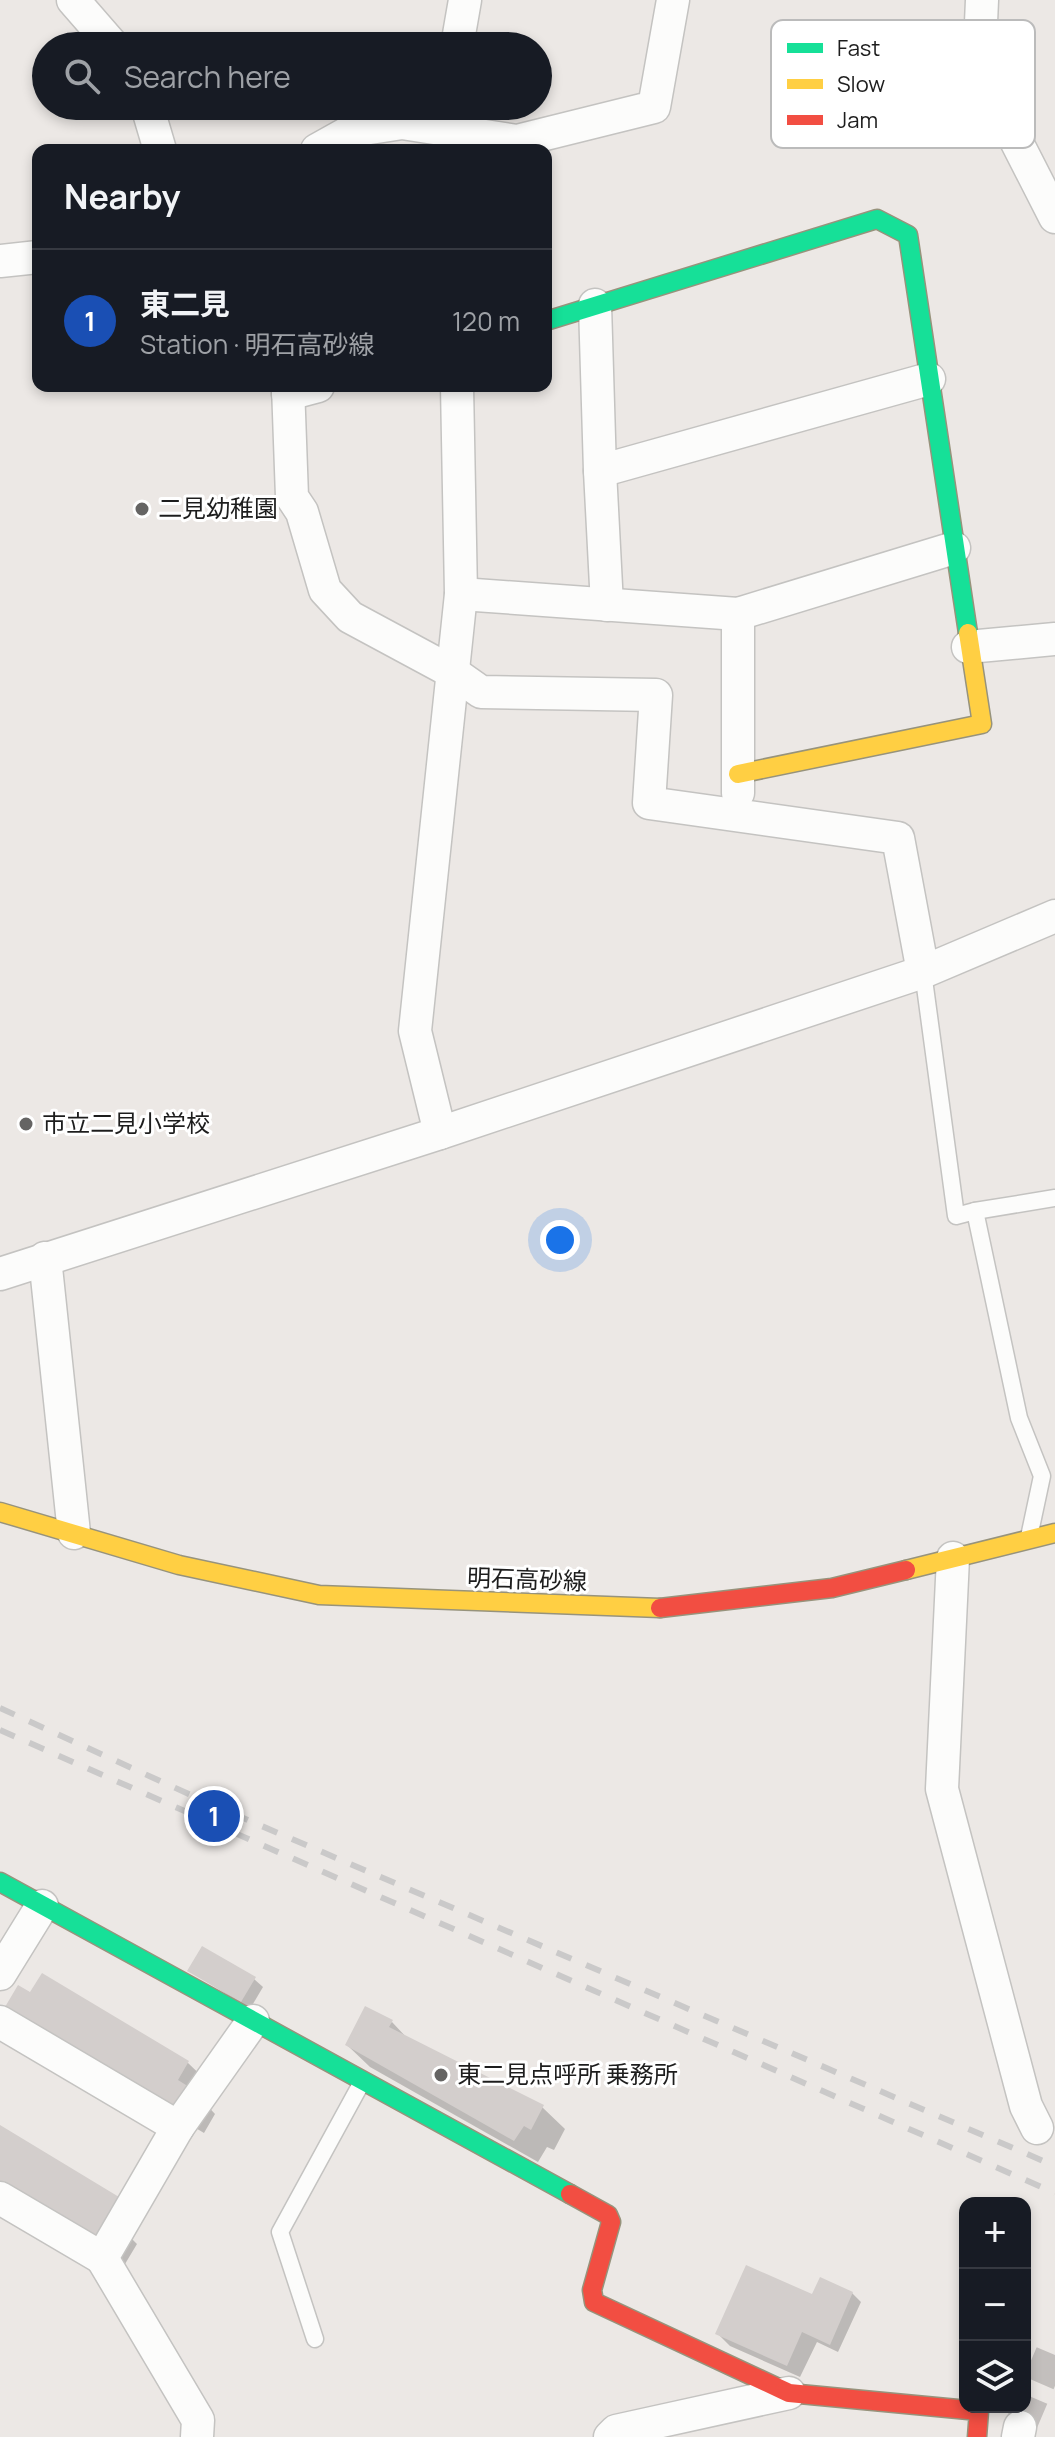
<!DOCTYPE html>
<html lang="en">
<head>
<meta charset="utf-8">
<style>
	:root { --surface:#171b24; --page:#20242c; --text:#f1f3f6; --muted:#9ea1a6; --line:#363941; --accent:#b2b3b4 }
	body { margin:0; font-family:Manrope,"Noto Sans JP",sans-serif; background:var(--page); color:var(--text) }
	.controls { position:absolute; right:24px; bottom:24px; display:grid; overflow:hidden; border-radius:16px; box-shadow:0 4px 12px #0003 }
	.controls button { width:72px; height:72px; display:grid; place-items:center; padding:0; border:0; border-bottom:2px solid var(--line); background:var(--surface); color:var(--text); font:40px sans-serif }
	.you { position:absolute; left:560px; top:1240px; width:28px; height:28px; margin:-20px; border:6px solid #fff; border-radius:50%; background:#1a73e8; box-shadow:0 0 0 12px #1a73e833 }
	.badge { display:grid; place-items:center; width:52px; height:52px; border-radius:50%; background:var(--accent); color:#fff; font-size:26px; font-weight:700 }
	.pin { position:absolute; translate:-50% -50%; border:4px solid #fff; box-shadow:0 2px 8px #0006 }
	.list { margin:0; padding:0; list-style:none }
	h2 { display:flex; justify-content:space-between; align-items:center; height:104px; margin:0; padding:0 32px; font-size:34px }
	h2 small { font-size:26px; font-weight:400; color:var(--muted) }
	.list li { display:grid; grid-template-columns:52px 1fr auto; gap:24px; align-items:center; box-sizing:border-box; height:144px; padding:0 32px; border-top:2px solid var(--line) }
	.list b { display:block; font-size:30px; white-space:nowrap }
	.list p { margin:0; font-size:26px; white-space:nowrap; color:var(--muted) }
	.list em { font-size:26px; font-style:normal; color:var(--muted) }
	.icon { flex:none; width:44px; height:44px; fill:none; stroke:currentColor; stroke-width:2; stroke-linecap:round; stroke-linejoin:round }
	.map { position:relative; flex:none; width:1055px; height:2437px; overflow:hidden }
	.search { position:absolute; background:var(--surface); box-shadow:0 4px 12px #0003; left:32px; top:32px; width:520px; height:88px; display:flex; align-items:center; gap:20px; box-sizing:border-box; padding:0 28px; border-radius:44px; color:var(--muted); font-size:30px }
	.panel { position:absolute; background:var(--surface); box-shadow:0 4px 12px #0003; left:32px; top:144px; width:520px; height:248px; border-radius:16px }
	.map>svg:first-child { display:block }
	.shadow { fill:#0003 }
	.building { fill:#d3cecc }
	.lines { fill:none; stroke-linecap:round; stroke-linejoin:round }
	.street-tunnel { stroke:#c3bfbd; stroke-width:32; stroke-dasharray:32 16; stroke-linecap:butt }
	.lane-casing { stroke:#c4c3c1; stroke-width:19 }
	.street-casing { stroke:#c4c3c1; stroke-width:35 }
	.fast-casing { stroke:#97937c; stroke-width:21 }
	.slow-casing { stroke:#97937c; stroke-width:21 }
	.jam-casing { stroke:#97937c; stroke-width:21 }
	.lane { stroke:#fcfcfb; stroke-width:16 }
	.street { stroke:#fcfcfb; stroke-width:32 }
	.fast { stroke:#16e098; stroke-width:18 }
	.slow { stroke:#ffcf43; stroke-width:18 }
	.jam { stroke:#f24e42; stroke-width:18 }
	.rail { stroke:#cac9c9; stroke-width:6; stroke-dasharray:16 16; stroke-linecap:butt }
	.poi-dot { fill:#656463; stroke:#fff; stroke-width:3 }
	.labels { text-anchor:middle; stroke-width:6; stroke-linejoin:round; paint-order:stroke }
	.poi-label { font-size:24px; fill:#1d1d1d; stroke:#fff; text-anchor:start }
	.street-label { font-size:24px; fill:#1d1d1d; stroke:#fff }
	.key { fill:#fff; stroke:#bbb; stroke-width:2 }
	.key-label { font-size:22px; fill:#1d1d1d }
</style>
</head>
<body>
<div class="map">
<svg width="1055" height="2437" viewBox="0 0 1055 2437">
	<rect width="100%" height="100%" fill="#ece8e5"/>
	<g class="shadow">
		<path d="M190,1971L254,1979L263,1987L250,2009Z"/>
		<path d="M42,1975L188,2063L211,2085L202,2100L215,2114L204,2133L30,2029L31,1994Z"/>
		<path d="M392,2022L408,2039L542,2107L565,2129L554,2150L547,2147L538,2162L370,2067L347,2045Z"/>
		<path d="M0,2128L118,2198L130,2237L137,2244L125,2264L0,2190Z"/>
		<path d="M852,2293L861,2302L838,2352L817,2342L800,2377L730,2346L717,2333L813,2297Z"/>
	</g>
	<g class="building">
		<path d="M202,1946L256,1977L241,2002L187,1971Z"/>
		<path d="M42,1973L189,2061L178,2080L194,2090L181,2112L5,2007L18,1985L30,1992Z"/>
		<path d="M365,2006L393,2020L389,2027L544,2105L531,2130L524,2126L514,2141L345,2045Z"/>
		<path d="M0,2125L119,2197L108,2215L116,2220L102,2243L0,2183Z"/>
		<path d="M746,2265L812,2294L820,2277L853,2292L830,2345L802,2332L787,2366L715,2334Z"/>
	</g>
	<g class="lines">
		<path class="street-tunnel" d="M1020,2427L1055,2345"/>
		<g class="lane-casing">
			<g id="lane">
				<path d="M923,972L956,1216L975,1211L1019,1418L1042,1476L1029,1537"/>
				<path d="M975,1211L1055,1198"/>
				<path d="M315,2339L280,2232L362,2082"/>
			</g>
		</g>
		<g class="street-casing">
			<g id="street">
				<path d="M73,0L113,46"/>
				<path d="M982,0L979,68L1055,217"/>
				<path d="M457,46L465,0"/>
				<path d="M147,106L160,150"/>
				<path d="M317,150L351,131L402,123L517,141L654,107L673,0"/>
				<path d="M0,261L38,257"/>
				<path d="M595,305L600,471L607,605"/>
				<path d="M288,386L292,497L302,512L325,590L350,617L454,673L481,692L656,695L649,803L898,838L923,972"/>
				<path d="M288,394L318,386"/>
				<path d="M600,471L929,379"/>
				<path d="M461,594L738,614L954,548"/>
				<path d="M968,647L1055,639"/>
				<path d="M738,793V614"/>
				<path d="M440,1133L415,1031L461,594L457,386"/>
				<path d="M45,1258L74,1533"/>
				<path d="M0,1274L440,1133L923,972L1055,916"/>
				<path d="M953,1558L942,1789L1026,2106L1037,2128"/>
				<path d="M0,1974L42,1906"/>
				<path d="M0,2022L178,2127"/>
				<path d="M0,2198L102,2258"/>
				<path d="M197,2437L198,2420L102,2258L178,2127L253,2021"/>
				<path d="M610,2437L616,2431L789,2393"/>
				<path d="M1018,2437L1020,2427"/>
			</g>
		</g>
		<g class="fast-casing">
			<g id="fast">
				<path d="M546,321L877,219L908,235L968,633"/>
				<path d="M0,1882L570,2194"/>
			</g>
		</g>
		<g class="slow-casing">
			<g id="slow">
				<path d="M738,774L982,724L968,633"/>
				<path d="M0,1512L179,1565L319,1595L660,1608"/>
				<path d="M906,1570L1055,1533"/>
			</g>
		</g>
		<g class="jam-casing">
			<g id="jam">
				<path d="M660,1608L832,1588L906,1570"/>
				<path d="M570,2194L608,2215L611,2222L592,2290L594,2302L789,2393L979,2411L977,2437"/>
			</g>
		</g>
		<use href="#lane" class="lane"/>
		<use href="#street" class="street"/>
		<use href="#fast" class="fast"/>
		<use href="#slow" class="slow"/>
		<use href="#jam" class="jam"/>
		<g class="rail">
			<path d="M0,1708L215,1806L1055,2166"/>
			<path d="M0,1730L1055,2193"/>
		</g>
	</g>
	<g class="poi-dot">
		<circle cx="142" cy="509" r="8"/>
		<circle cx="26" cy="1124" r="8"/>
		<circle cx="441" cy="2075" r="8"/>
	</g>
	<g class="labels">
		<g class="poi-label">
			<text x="158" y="517">二見幼稚園</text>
			<text x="42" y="1132">市立二見小学校</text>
			<text x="457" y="2083">東二見点呼所 乗務所</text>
		</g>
		<g class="street-label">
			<text transform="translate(527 1580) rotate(2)" y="8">明石高砂線</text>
		</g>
	</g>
	<rect x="771" y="20" width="264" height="128" rx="12" class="key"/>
	<rect x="787" y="43" width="36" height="10" fill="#16e098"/>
	<rect x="787" y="79" width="36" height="10" fill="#ffcf43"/>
	<rect x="787" y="115" width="36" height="10" fill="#f24e42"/>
	<g class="key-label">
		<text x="837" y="56">Fast</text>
		<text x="837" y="92">Slow</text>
		<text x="837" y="128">Jam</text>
	</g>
</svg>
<div class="controls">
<button>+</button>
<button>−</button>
<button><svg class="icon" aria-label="layers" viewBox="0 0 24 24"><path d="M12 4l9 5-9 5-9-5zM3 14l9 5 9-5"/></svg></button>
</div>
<div class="you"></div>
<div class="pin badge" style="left:214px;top:1816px;background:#1a4fb4">1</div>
<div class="search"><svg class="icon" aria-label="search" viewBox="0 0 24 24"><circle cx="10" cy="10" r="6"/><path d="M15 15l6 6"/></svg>Search here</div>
<section class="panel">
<h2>Nearby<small></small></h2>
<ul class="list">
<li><span class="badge" style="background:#1a4fb4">1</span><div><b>東二見</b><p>Station · 明石高砂線</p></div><em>120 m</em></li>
</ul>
</section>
</div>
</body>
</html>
